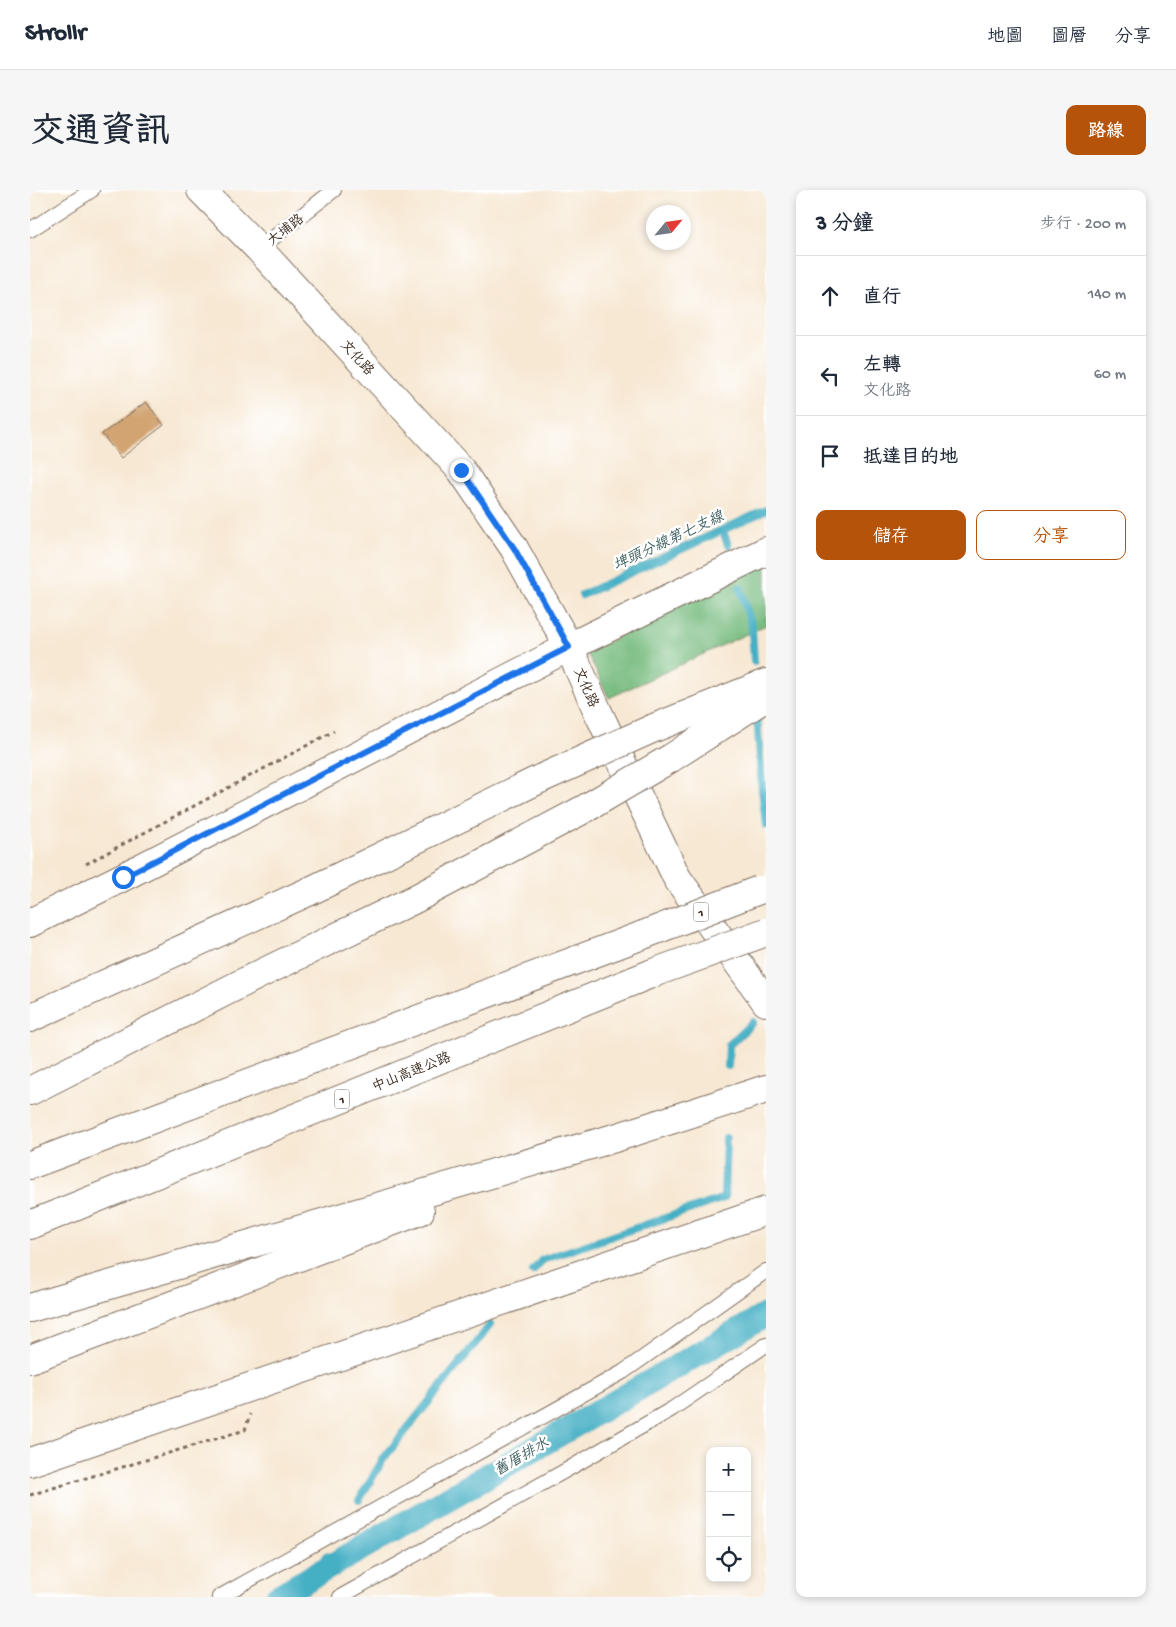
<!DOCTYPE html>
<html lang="zh-TW">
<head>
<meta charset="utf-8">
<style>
	:root { --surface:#fff; --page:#f6f6f7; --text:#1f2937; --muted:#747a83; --line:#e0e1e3; --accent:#b45309 }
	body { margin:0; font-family:"Gochi Hand","LXGW WenKai TC",sans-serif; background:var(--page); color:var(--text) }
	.controls { position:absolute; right:15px; bottom:15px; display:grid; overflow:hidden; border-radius:10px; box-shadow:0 2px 8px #0003 }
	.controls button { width:45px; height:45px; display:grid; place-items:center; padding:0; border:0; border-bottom:1px solid var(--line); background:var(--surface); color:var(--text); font:25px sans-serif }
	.compass { position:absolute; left:616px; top:15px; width:45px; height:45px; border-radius:50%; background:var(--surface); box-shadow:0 2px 8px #0003; rotate:61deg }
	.stop { position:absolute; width:15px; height:15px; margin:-11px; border:4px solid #1a73e8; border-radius:50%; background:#fff }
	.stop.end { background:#1a73e8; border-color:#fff; box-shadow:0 1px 5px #0008 }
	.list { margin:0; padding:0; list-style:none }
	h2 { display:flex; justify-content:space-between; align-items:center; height:65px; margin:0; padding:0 20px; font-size:21px }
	h2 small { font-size:16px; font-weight:400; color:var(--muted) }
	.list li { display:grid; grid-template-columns:32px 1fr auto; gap:15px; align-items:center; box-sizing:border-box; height:80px; padding:0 20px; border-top:1px solid var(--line) }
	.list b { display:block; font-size:19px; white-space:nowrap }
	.list p { margin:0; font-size:16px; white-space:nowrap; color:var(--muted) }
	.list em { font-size:16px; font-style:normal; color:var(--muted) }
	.actions { display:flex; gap:10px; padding:15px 20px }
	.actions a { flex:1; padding:11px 0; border:1px solid var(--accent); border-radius:10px; text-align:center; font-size:18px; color:var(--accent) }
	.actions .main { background:var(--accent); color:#fff }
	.icon { flex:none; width:28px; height:28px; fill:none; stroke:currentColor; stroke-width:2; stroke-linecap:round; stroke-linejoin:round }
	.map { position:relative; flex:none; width:736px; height:1407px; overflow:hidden; border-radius:10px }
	header { display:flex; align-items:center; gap:30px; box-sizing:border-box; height:70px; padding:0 25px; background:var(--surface); border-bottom:1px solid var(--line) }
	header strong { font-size:24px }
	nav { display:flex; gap:28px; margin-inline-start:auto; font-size:18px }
	.intro { display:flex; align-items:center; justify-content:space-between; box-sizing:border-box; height:120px; padding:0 30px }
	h1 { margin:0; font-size:35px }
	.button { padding:12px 22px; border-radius:10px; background:var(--accent); color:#fff; font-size:18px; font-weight:700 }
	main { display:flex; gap:30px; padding:0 30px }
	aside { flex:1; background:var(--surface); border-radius:10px; box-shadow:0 2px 8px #0003 }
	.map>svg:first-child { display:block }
	.forest { fill:#78bc80; stroke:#5a734f }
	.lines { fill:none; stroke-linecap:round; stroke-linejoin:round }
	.stream { stroke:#45afc4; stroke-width:8 }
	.canal { stroke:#45afc4; stroke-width:25 }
	.building { fill:#d2a472 }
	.service-casing { stroke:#7d6c5d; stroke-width:16 }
	.tertiary-casing { stroke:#7d6c5d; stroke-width:30 }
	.motorway-casing { stroke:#7d6c5d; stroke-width:30 }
	.path { stroke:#7d6c5d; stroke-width:3; stroke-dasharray:4 4; stroke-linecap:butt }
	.service { stroke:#fff; stroke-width:14 }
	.tertiary { stroke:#fff; stroke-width:28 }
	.motorway { stroke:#fff; stroke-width:28 }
	.motorway-bridge-casing { stroke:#7d6c5d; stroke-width:30; stroke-linecap:butt }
	.motorway-bridge { stroke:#fff; stroke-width:28 }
	.route { stroke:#1a73e8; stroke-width:6 }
	.labels { text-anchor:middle; stroke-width:5; stroke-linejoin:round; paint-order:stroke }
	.shield { fill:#fff; stroke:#766a62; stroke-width:1 }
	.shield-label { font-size:12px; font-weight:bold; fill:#3b2a1e }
	.street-label { font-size:14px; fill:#3b2a1e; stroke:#fff }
	.water-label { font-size:15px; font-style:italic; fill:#3f5f60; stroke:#fff }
</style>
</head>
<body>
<header>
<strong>Strollr</strong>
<nav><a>地圖</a><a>圖層</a><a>分享</a></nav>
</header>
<div class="intro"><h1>交通資訊</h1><a class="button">路線</a></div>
<main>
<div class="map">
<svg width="736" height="1407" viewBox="0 0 736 1407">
	<rect width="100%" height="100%" fill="#fff"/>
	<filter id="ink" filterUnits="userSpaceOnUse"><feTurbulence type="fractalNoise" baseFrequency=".02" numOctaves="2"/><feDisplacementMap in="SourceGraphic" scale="10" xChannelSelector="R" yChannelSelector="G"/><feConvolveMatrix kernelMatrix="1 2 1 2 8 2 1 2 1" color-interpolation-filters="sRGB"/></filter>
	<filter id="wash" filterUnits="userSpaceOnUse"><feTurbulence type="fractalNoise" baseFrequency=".0096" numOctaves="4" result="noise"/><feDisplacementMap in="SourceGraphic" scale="20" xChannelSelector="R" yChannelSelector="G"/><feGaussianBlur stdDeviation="1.12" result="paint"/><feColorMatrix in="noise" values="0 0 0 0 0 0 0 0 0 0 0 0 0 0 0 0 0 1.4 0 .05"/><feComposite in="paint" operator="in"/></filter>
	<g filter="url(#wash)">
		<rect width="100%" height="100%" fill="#f7e8d3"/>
		<path class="forest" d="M736,370V435L579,508L557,463Z"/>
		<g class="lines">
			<g class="stream">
				<path d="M693,341L698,355"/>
				<path d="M710,398L722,437L724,471"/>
				<path d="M552,405L736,320"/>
				<path d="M727,524L732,599L736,635"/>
				<path d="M698,876L699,855L723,832"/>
				<path d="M503,1081L512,1070L694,1008L696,948"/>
				<path d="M329,1310L354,1268L460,1135"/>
				<path d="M283,1387L296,1366"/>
			</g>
			<path class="canal" d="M247,1407L736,1125"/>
		</g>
		<g id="blocks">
			<path class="building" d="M116,212L134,235L91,268L72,244Z"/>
		</g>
	</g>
	<g filter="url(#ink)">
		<use href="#blocks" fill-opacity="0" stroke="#7d6c5d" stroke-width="1"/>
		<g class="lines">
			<g class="service-casing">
				<g id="service">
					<path d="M0,40L62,0"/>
					<path d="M229,59L304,0"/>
					<path d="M189,1407L593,1182L736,1081"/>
					<path d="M310,1407L540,1278L642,1219L736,1155"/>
				</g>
			</g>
			<g class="tertiary-casing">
				<g id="tertiary">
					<path d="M171,0L229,59L431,280L484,358L539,457L568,522L647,688L736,812"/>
					<path d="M0,733L93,687L539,457L736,361"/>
					<path d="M0,1272L736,1021"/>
				</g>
			</g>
			<g class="motorway-casing">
				<g id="motorway">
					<path d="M624,538L736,493"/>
					<path d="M641,568L736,507"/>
					<path d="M0,828L280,701L512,588"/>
					<path d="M0,901L228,785L383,710L558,617"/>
					<path d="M0,975L613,745"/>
					<path d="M0,1035L623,783"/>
					<path d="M0,1118L588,947L736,899"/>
					<path d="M0,1169L390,1021"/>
				</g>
			</g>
			<g class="path">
				<path d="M56,674L304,541"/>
				<path d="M0,1305L215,1240L220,1224"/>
			</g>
			<use href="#service" class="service"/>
			<use href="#tertiary" class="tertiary"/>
			<use href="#motorway" class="motorway"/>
			<g class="motorway-bridge-casing">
				<g id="motorway-bridge">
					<path d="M512,588L624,538"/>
					<path d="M558,617L641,568"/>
					<path d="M613,745L729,700"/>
					<path d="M623,783L736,742"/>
				</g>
			</g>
			<use href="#motorway-bridge" class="motorway-bridge"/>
		</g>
	</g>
	<g class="lines" filter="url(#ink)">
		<path class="route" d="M93,687L539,457L484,358L431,280"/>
	</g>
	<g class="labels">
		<g class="shield">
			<rect x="663.5" y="712.5" width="15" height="19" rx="4"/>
			<rect x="304.5" y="899.5" width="15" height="19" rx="4"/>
		</g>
		<g class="shield-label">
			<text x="671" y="726">1</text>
			<text x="312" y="913">1</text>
		</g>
		<g class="street-label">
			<text transform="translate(255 39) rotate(-38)" y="5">大埔路</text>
			<text transform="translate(328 167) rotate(48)" y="5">文化路</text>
			<text transform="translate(557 497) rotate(66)" y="5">文化路</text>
			<text transform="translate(381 881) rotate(-22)" y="5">中山高速公路</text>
		</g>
		<g class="water-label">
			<text transform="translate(638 350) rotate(-25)" y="5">埤頭分線第七支線</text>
			<text transform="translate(491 1266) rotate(-30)" y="5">舊厝排水</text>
		</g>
	</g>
</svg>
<div class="controls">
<button>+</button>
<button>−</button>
<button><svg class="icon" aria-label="locate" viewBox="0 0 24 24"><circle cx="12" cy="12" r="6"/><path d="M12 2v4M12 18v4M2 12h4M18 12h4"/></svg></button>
</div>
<svg class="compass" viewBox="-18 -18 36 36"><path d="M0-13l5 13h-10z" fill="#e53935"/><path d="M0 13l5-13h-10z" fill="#747a83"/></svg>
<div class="stop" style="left:93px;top:687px"></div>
<div class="stop end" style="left:431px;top:280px"></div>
</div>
<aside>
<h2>3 分鐘<small>步行 · 200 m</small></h2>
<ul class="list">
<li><svg class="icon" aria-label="ahead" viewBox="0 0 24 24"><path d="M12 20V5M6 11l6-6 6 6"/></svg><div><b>直行</b></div><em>140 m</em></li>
<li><svg class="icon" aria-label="left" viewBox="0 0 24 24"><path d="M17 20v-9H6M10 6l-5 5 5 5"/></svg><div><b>左轉</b><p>文化路</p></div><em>60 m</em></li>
<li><svg class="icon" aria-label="arrive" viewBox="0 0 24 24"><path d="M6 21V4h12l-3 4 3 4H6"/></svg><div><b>抵達目的地</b></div></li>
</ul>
<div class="actions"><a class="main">儲存</a><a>分享</a></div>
</aside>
</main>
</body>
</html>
